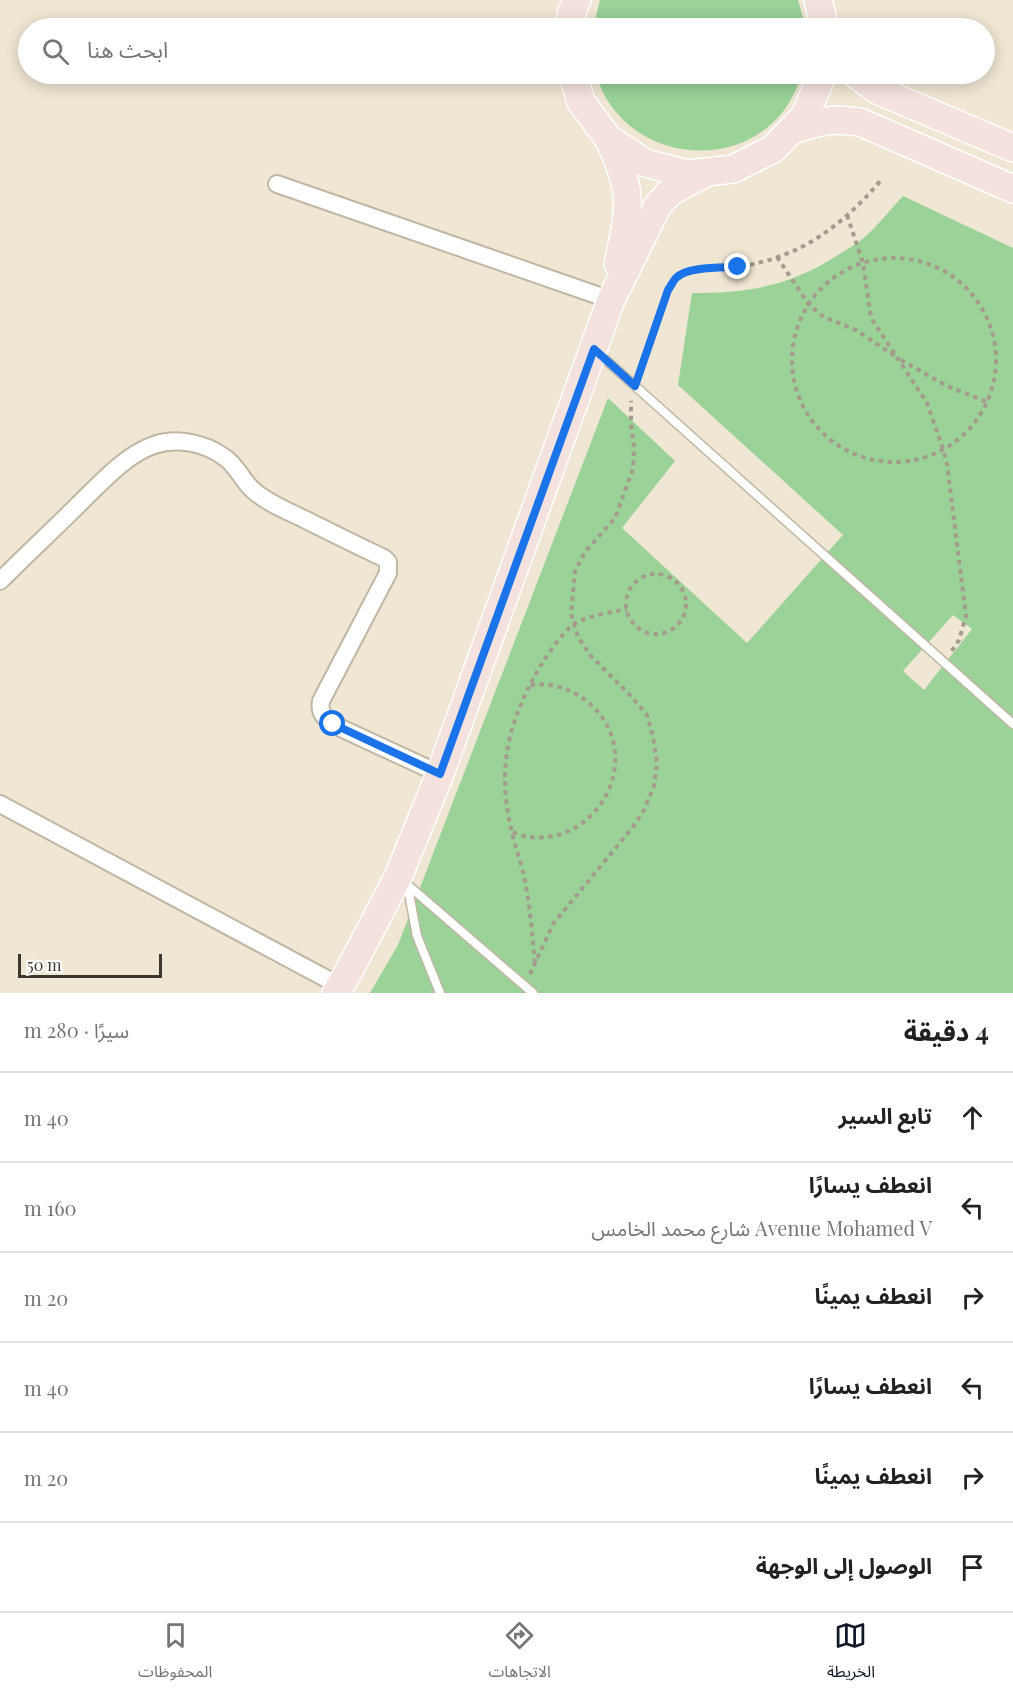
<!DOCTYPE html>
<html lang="ar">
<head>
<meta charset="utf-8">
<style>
	:root { --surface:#fff; --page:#f2f2f2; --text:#222; --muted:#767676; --line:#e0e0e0; --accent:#111827 }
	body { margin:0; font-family:"Playfair Display","Noto Sans Arabic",serif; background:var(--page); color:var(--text); direction:rtl }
	.scale { position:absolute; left:18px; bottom:15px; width:144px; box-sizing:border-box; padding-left:6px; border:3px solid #3a372f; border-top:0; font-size:16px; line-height:21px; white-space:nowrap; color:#3a372f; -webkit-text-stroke:4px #fff; paint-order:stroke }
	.stop { position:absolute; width:18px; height:18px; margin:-14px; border:4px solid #1a73e8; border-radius:50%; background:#fff }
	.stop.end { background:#1a73e8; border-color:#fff; box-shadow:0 2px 6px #0008 }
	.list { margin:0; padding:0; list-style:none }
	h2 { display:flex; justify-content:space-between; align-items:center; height:78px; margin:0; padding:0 24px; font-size:26px }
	h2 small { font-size:20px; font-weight:400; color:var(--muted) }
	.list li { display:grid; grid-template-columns:39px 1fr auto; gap:18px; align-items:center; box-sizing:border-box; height:90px; padding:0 24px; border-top:2px solid var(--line) }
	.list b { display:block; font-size:22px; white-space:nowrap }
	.list p { margin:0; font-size:20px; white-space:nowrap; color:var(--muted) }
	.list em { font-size:20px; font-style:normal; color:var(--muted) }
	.icon { flex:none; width:33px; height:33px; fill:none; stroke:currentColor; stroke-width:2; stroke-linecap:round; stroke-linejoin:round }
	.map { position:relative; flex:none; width:1013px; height:993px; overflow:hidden; direction:ltr }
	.search { position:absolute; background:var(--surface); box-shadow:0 3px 15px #0003; left:18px; right:18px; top:18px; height:66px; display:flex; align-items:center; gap:15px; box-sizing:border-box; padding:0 21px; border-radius:33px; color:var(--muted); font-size:22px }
	.sheet { height:618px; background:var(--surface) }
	nav { display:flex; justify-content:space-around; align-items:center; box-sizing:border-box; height:84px; border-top:2px solid var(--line); background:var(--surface); font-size:16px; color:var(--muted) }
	nav a { display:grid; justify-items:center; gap:3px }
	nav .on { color:var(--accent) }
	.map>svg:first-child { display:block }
	.green { fill:#9ad298; fill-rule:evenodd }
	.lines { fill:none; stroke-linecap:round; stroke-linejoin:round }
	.service-casing { stroke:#bfb7a4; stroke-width:11 }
	.minor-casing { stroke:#bfb7a4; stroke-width:20 }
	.primary-casing { stroke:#fff; stroke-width:30 }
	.path { stroke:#a39c8e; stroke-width:4; stroke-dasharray:4.5 4.5; stroke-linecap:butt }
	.service { stroke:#fff; stroke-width:8 }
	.minor { stroke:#fff; stroke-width:16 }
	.primary { stroke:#f4e2df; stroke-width:27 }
	.route { stroke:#1a73e8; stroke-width:8 }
</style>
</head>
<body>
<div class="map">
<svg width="1013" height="993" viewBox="0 0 1013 993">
	<rect width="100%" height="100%" fill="#efe6d3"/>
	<g class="green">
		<path d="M600,0H798L806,28H593Z"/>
		<path d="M596,74H802C797,88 791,102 781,114C727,178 618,154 596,74Z"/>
		<path d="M903,196L1013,248V993H370L398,945L608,398L675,461L622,528L747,643L843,535L678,385L692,293C749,293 790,286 838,255C847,249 857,244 865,237C879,224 891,209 903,196ZM953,615L972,629L924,690L903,671Z"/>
	</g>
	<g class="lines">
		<g class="service-casing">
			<g id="service">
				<path d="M597,352L1013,724"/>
				<path d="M402,880L533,993"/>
				<path d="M407,883L417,936L440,993"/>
			</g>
		</g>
		<g class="minor-casing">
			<g id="minor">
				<path d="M277,184L611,300"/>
				<path d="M0,581C26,555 53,530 79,504C101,483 125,455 154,445C177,437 205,443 224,457C237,465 242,481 254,491C269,504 288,511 306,520C332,533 358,546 384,558L388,562V573L321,701C319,713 324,717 332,724L440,774"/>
				<path d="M0,804L340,986"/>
			</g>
		</g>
		<g class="primary-casing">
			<g id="primary">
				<path d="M818,0L825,28"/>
				<path d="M570,28L571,14L577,0"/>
				<path d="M573,74L581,102L608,138L645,163L688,174L733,169L773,149L804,117L823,74"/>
				<path d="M856,74L877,90L1013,148"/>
				<path d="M792,130C821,121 830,118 860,122L1013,189"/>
				<path d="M608,138C634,190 630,209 618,264"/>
				<path d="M336,993L350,969L398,877L440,774L611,300L658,205L670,192L707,172"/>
			</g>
		</g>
		<g class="path">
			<path d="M847,215L863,263L871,318L927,403L943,449L947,464L966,616L959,640L951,652"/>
			<path d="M777,257L809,305L824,317L856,330L895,356"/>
			<circle cx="894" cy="360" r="102"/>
			<path d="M901,360L947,386L987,402"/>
			<path d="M639,374L668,290C672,283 675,276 683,273C699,265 721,269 738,267C759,264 781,257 800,248C832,231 858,208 881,180"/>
			<circle cx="656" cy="604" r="30"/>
			<path d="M513,832C518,834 524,837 530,837C574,842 612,807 615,764C619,717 575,679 530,685"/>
			<path d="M535,963C532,933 530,902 523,872C520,859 515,846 512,833C498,774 505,732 533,679C540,665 562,632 574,624C587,616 612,612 627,609"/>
			<path d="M530,974L553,924L633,827L644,810L654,786L657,763L653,737L647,715L628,693L590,655L578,637L571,614L575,571L585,552L615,518L633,469L634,447L631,425V401"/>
		</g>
		<use href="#service" class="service"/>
		<use href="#minor" class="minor"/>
		<use href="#primary" class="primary"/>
	</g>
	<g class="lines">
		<path class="route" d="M333,724L440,774L594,349L635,386L668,290C671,286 673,281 676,278C687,266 723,268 738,267"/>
	</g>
</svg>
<div class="scale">50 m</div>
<div class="stop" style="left:333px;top:724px"></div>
<div class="stop end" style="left:738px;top:267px"></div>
<div class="search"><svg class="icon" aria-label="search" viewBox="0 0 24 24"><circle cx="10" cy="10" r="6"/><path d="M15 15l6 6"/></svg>ابحث هنا</div>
</div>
<section class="sheet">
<h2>4 دقيقة<small>سيرًا · 280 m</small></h2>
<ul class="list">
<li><svg class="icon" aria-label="ahead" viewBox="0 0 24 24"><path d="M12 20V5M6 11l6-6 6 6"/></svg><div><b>تابع السير</b></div><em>40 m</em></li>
<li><svg class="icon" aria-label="left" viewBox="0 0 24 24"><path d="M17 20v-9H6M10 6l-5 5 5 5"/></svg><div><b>انعطف يسارًا</b><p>Avenue Mohamed V شارع محمد الخامس</p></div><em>160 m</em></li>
<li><svg class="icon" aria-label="right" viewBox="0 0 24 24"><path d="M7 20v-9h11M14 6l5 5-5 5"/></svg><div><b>انعطف يمينًا</b></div><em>20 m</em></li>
<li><svg class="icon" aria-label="left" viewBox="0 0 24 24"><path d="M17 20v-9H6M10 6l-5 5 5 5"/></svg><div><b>انعطف يسارًا</b></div><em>40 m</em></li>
<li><svg class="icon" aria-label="right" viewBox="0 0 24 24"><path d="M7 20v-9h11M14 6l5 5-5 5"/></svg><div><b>انعطف يمينًا</b></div><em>20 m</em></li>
<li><svg class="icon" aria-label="arrive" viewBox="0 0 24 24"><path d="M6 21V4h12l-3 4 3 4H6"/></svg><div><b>الوصول إلى الوجهة</b></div></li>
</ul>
</section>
<nav>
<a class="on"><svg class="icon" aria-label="map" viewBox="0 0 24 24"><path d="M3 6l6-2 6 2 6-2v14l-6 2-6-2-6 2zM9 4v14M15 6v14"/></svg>الخريطة</a>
<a><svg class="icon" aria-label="directions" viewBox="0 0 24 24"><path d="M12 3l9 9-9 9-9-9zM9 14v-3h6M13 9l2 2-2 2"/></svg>الاتجاهات</a>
<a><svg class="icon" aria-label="saved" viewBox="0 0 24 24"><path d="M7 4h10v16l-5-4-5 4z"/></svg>المحفوظات</a>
</nav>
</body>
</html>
